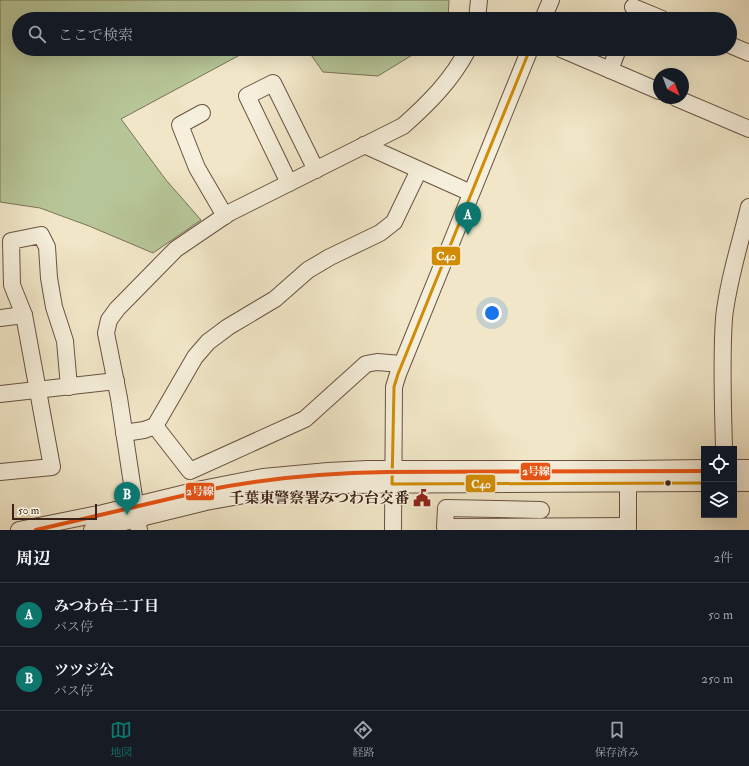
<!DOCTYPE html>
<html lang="ja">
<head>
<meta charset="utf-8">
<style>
	:root { --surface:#171b24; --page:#242831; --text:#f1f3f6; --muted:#9ea1a6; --line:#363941; --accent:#0f766e }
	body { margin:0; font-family:"IM FELL Double Pica","Noto Serif JP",serif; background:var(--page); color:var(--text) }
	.controls { position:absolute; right:12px; bottom:12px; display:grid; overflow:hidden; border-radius:0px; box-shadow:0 4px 16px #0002 }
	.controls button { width:36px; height:36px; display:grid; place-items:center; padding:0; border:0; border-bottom:1px solid var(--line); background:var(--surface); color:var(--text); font:20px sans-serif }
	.compass { position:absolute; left:653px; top:68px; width:36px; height:36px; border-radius:50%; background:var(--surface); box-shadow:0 4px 16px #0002; rotate:138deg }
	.scale { position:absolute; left:12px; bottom:10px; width:85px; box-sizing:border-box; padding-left:4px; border:2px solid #3c2216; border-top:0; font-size:11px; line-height:14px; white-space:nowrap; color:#3c2216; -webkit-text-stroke:3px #f6efdb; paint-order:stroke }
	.you { position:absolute; left:492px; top:313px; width:14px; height:14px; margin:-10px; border:3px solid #fff; border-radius:50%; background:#1a73e8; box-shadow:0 0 0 6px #1a73e833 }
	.badge { display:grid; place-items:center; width:26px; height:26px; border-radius:50%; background:var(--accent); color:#fff; font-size:13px; font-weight:700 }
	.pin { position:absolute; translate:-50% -33px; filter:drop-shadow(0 1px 2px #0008) }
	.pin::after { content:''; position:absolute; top:21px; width:14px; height:12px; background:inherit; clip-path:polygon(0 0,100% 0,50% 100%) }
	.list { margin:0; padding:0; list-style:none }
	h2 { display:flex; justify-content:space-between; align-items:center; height:52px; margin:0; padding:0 16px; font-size:17px }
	h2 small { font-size:13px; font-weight:400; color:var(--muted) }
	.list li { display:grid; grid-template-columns:26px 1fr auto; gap:12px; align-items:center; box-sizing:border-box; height:64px; padding:0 16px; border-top:1px solid var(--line) }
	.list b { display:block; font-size:15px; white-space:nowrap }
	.list p { margin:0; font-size:13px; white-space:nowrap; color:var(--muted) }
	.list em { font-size:13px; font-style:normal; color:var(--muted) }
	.icon { flex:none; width:22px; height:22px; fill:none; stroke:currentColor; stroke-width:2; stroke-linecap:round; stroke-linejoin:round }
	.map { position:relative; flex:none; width:749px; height:530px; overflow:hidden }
	.search { position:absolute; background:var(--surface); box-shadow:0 4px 16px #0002; left:12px; right:12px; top:12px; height:44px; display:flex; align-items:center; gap:10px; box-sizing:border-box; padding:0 14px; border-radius:22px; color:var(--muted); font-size:15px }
	.sheet { height:180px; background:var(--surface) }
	nav { display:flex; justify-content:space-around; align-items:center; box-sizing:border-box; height:56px; border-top:1px solid var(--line); background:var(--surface); font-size:11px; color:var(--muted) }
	nav a { display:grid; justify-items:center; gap:2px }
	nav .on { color:var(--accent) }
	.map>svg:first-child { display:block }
	.green { fill:#b7c698; stroke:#7a7457 }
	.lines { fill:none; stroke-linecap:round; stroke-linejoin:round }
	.minor-casing { stroke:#695342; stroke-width:18 }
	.minor { stroke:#f6efdb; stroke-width:16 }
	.bus-1-casing { stroke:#f6efdb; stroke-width:6 }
	.bus-1 { stroke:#d28c04; stroke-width:3 }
	.metro-1-casing { stroke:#f6efdb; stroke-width:7 }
	.metro-1 { stroke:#ea5413; stroke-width:4 }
	.bus-dot { fill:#3c2216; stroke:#f6efdb; stroke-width:1.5 }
	.labels { text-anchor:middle; stroke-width:3; stroke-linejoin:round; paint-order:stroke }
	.poi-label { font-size:15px; font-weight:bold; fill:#3c2216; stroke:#f6efdb; text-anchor:end }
	.line-badge { stroke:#f6efdb; stroke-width:1.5 }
	.badge-label { font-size:11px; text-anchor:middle; font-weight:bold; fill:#fff }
</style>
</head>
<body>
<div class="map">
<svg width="749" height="530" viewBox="0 0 749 530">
	<rect width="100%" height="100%" fill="#f1e7c8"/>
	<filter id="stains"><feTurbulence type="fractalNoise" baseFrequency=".005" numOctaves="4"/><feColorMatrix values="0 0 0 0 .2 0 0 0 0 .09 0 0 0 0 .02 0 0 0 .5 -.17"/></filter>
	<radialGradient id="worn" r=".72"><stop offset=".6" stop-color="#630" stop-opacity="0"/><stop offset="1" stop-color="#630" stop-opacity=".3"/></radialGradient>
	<g class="green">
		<path d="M0,0H449L448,19H19V49H251L121,119L166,180L201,220L153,253L89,226L40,208L0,202Z"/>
		<path d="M307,49H422L378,76L323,72Z"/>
	</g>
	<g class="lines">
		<g class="minor-casing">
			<g id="minor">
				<path d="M633,7L662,19"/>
				<path d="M477,19L479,0"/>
				<path d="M543,19L551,0"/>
				<path d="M730,45L749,53"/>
				<path d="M561,49L659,91"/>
				<path d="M610,70L618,49"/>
				<path d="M676,98L749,129"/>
				<path d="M202,113L180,125L197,168L225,216"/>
				<path d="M364,145L471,193"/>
				<path d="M289,183L247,96L273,83L316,170"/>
				<path d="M0,318L24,315"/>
				<path d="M0,394L116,381"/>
				<path d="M155,426L190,471L305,419L366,364L377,362L401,364"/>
				<path d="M124,433L144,430L155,426L195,357L208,342L228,327L275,299L308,270L330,257L380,233L394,222L419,170"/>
				<path d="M724,449C723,405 721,361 724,318C728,281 740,244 749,207"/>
				<path d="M734,468H749"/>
				<path d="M0,472L52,467L24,315L12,285L11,241L41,235L47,247L49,278L54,307L65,341L69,387"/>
				<path d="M734,483H749"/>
				<path d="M541,510L446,508L445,527L627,526"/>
				<path d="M19,530L103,513L202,489L263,477L328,471L367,469H629L704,468"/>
				<path d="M92,530L206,502L266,491L327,485L704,483"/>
				<path d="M139,530L119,398L106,333L109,320L117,309L176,249L229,213L403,126C429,103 452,80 468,49"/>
				<path d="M393,530L394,387L398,374L530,49"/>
				<path d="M628,530V484"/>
			</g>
		</g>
		<use href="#minor" class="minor"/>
		<g class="bus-1-casing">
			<path id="bus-1" d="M530,49L398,374L394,387L392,484L704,483"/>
		</g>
		<use href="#bus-1" class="bus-1"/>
		<g class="metro-1-casing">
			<path id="metro-1" d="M36,530L207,490C266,478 326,473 387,472L704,471"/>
		</g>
		<use href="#metro-1" class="metro-1"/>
	</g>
	<defs>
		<g id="civic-bare" transform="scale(1.38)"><path d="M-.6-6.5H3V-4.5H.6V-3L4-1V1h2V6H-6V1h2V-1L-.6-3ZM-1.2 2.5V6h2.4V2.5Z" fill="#8f2418" stroke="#f6efdb" stroke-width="2.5" paint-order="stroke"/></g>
	</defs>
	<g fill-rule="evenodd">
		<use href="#civic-bare" x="422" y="498"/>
	</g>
	<circle class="bus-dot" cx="668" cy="483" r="3.5"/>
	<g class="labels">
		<g class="poi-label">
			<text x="409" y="503">千葉東警察署みつわ台交番</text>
		</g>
	</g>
	<g class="line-badge">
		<rect x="431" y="246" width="30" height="20" rx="4" fill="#d28c04"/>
		<rect x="520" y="462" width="31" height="19" rx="4" fill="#ea5413"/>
		<rect x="465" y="474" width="31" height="19" rx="4" fill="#d28c04"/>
		<rect x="185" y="482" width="30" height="19" rx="4" fill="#ea5413"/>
	</g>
	<g class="badge-label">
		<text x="446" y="260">C40</text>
		<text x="536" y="475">2号線</text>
		<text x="481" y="488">C40</text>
		<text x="200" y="495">2号線</text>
	</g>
	<rect width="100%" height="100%" filter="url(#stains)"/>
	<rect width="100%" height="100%" fill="url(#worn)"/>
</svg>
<div class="controls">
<button><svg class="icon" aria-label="locate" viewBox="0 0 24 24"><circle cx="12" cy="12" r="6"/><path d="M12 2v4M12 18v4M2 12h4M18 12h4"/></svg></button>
<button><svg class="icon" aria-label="layers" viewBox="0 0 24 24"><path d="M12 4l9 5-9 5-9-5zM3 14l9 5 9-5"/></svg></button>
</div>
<svg class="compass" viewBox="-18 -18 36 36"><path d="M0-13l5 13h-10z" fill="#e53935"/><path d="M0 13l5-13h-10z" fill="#9ea1a6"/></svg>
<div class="scale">50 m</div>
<div class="you"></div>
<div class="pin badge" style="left:468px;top:235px">A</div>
<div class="pin badge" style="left:127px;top:515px">B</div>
<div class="search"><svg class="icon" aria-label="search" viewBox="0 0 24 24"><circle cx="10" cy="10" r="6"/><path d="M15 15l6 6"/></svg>ここで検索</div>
</div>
<section class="sheet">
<h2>周辺<small>2件</small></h2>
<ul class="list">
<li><span class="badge">A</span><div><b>みつわ台二丁目</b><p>バス停</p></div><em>50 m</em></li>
<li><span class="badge">B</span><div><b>ツツジ公</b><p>バス停</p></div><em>250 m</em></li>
</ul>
</section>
<nav>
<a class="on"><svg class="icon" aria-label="map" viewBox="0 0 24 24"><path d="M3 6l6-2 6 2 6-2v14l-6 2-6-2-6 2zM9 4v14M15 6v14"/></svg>地図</a>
<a><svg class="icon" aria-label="directions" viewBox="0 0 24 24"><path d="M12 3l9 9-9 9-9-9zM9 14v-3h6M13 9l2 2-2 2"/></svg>経路</a>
<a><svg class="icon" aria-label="saved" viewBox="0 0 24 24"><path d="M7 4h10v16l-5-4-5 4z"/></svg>保存済み</a>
</nav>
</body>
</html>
